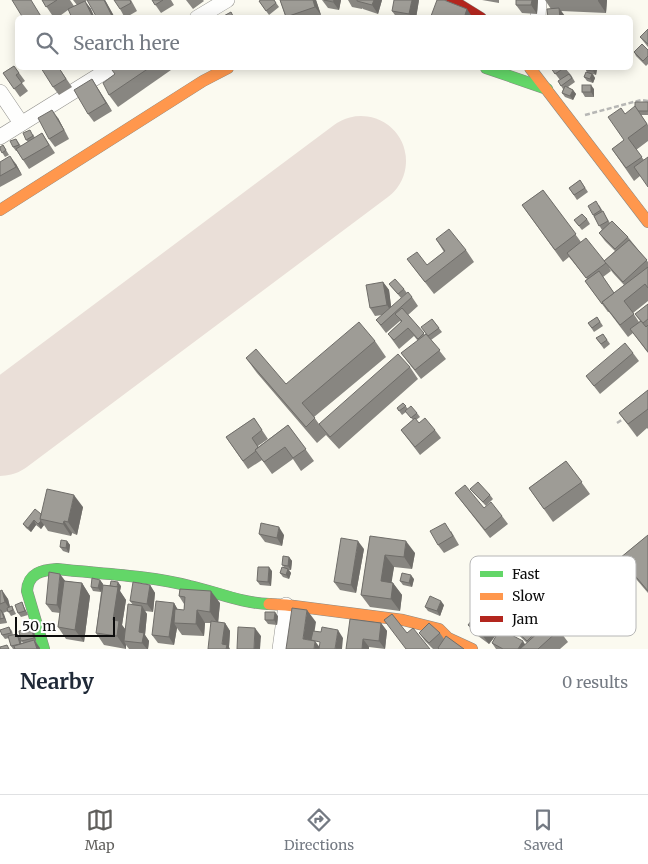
<!DOCTYPE html>
<html lang="en">
<head>
<meta charset="utf-8">
<style>
	:root { --surface:#fff; --page:#f6f6f7; --text:#1f2937; --muted:#747a83; --line:#e0e1e3; --accent:#605f5c }
	body { margin:0; font-family:Merriweather,serif; background:var(--page); color:var(--text) }
	.scale { position:absolute; left:15px; bottom:12px; width:100px; box-sizing:border-box; padding-left:5px; border:2px solid #0c0c0c; border-top:0; font-size:14px; line-height:18px; white-space:nowrap; color:#0c0c0c; -webkit-text-stroke:4px #fff; paint-order:stroke }
	.list { margin:0; padding:0; list-style:none }
	h2 { display:flex; justify-content:space-between; align-items:center; height:65px; margin:0; padding:0 20px; font-size:21px }
	h2 small { font-size:16px; font-weight:400; color:var(--muted) }
	.icon { flex:none; width:28px; height:28px; fill:none; stroke:currentColor; stroke-width:2; stroke-linecap:round; stroke-linejoin:round }
	.map { position:relative; flex:none; width:648px; height:649px; overflow:hidden }
	.search { position:absolute; background:var(--surface); box-shadow:0 2px 12px #0003; left:15px; right:15px; top:15px; height:55px; display:flex; align-items:center; gap:12px; box-sizing:border-box; padding:0 18px; border-radius:8px; color:var(--muted); font-size:19px }
	.sheet { height:145px; background:var(--surface) }
	nav { display:flex; justify-content:space-around; align-items:center; box-sizing:border-box; height:70px; border-top:1px solid var(--line); background:var(--surface); font-size:14px; color:var(--muted) }
	nav a { display:grid; justify-items:center; gap:2px }
	nav .on { color:var(--accent) }
	.map>svg:first-child { display:block }
	.lines { fill:none; stroke-linecap:round; stroke-linejoin:round }
	.runway { stroke:#eadfd8; stroke-width:90 }
	.street-casing { stroke:#94938f; stroke-width:16 }
	.fast-casing { stroke:#8a8a85; stroke-width:12 }
	.slow-casing { stroke:#8a8a85; stroke-width:12 }
	.jam-casing { stroke:#8a8a85; stroke-width:12 }
	.path { stroke:#b7b7b5; stroke-width:2.5; stroke-dasharray:5 2.5; stroke-linecap:butt }
	.street { stroke:#fefefd; stroke-width:15 }
	.fast { stroke:#63d668; stroke-width:11 }
	.slow { stroke:#ff974d; stroke-width:11 }
	.jam { stroke:#b3261e; stroke-width:11 }
	.wall { fill:#888681 }
	.shaded-wall { fill:#6f6d69 }
	.building { fill:#9e9c96; stroke:#6f6d69 }
	.key { fill:#fff; stroke:#b6b6b6; stroke-width:1 }
	.key-label { font-size:14px; fill:#0c0c0c }
</style>
</head>
<body>
<div class="map">
<svg width="648" height="649" viewBox="0 0 648 649">
	<rect width="100%" height="100%" fill="#fbfaf0"/>
	<g class="lines">
		<path class="runway" d="M0,431L361,161"/>
		<g class="street-casing">
			<g id="street">
				<path d="M197,18L227,0"/>
				<path d="M538,18L539,0"/>
				<path d="M0,92L21,123"/>
				<path d="M0,137L111,68"/>
				<path d="M280,649L286,605"/>
			</g>
		</g>
		<g class="fast-casing">
			<g id="fast">
				<path d="M486,68L547,89"/>
				<path d="M44,649L27,591C28,573 42,570 57,569C101,574 147,575 190,586C217,592 241,603 269,604"/>
			</g>
		</g>
		<g class="slow-casing">
			<g id="slow">
				<path d="M530,68L648,222"/>
				<path d="M0,210L203,81L228,68"/>
				<path d="M269,604L286,605L403,620L439,629L448,638L472,649"/>
			</g>
		</g>
		<g class="jam-casing">
			<path id="jam" d="M452,0L481,18"/>
		</g>
		<g class="path">
			<path d="M585,115L641,100L648,101"/>
			<path d="M617,423L626,417"/>
		</g>
		<use href="#street" class="street"/>
		<use href="#fast" class="fast"/>
		<use href="#slow" class="slow"/>
		<use href="#jam" class="jam"/>
	</g>
	<g class="wall">
		<path d="M42,0H70L74,6L77,5L73,0H105L115,18L87,0L85,2L91,9L68,10L57,18H54Z"/>
		<path d="M131,0L137,11L125,18L120,9Z"/>
		<path d="M152,0H171L174,5L161,13Z"/>
		<path d="M186,0H203L204,1L193,9Z"/>
		<path d="M274,0L279,7L269,15L259,1Z"/>
		<path d="M280,0H316L321,15L315,18H286Z"/>
		<path d="M322,0H341L339,10L328,8Z"/>
		<path d="M348,0H382L378,14L363,9L362,8V9L352,7Z"/>
		<path d="M419,0L416,18H397L392,11Z"/>
		<path d="M482,0H499V3Z"/>
		<path d="M538,0L537,14L522,13L516,5Z"/>
		<path d="M545,0H607L606,13L561,11L565,18H548L551,9Z"/>
		<path d="M648,29V47L640,37Z"/>
		<path d="M648,50V64L646,66L636,56L634,52Z"/>
		<path d="M14,66L25,81L22,83L28,91L20,97L3,73Z"/>
		<path d="M59,68L72,87L59,95L53,87Z"/>
		<path d="M65,68H71L67,70Z"/>
		<path d="M117,68H169L171,70L118,107L109,95Z"/>
		<path d="M551,68H565L571,75L575,82L568,87L573,90L576,94L573,100L565,97L562,93L563,89L558,81L560,80Z"/>
		<path d="M597,69L596,75L593,74L595,78L593,83L587,81L584,77L587,72L586,70Z"/>
		<path d="M92,79L112,111L94,122L88,114Z"/>
		<path d="M594,89V97H585L582,92Z"/>
		<path d="M648,102V115H641L648,125V141L636,150L644,160L640,176L634,181L612,149L624,140L625,114Z"/>
		<path d="M58,118L69,139L55,147L49,139Z"/>
		<path d="M42,133L55,153L29,169L17,151H16L13,147L16,139L21,146L28,142L26,140L33,134L35,138Z"/>
		<path d="M3,145L9,155L5,157L0,149Z"/>
		<path d="M0,162L16,164L22,175L0,187Z"/>
		<path d="M580,180L588,192L577,200L569,188Z"/>
		<path d="M543,190L581,242L606,263L611,271L603,277L614,293L624,285L613,273L604,261L615,251L605,241L599,233L602,230L593,215L599,205L610,223L628,237L648,262V301L633,313L639,322L640,321L635,314L648,304V353L633,333L628,337L609,312H608L585,281L587,279L569,257L563,262L522,205Z"/>
		<path d="M587,219L590,224L582,230L574,220Z"/>
		<path d="M436,239L466,250L474,262L434,294L407,259L427,265L444,252Z"/>
		<path d="M383,282L389,290L391,307L412,297L418,306L408,315L425,335L432,319L442,332L431,340L446,359L421,379L401,353L418,341L414,336L399,349L388,334L401,322L400,321L386,333L376,320L382,315L375,316L370,308Z"/>
		<path d="M389,284L404,289L407,293L401,298Z"/>
		<path d="M597,317L603,326L594,332L588,323Z"/>
		<path d="M603,334L610,344L604,349L596,338Z"/>
		<path d="M375,341L386,357L314,417L319,424L410,367L418,379L339,449L326,435L317,443L257,373L246,358L286,384Z"/>
		<path d="M633,353L639,361L600,394L586,376Z"/>
		<path d="M648,390V429L647,428L637,437L619,413Z"/>
		<path d="M403,403L408,409L417,413L420,417L416,420L419,423L435,430L441,438L420,455L401,430L413,420L406,412L402,415L397,408Z"/>
		<path d="M254,418L268,439L258,446V447L288,425L314,461L301,471L293,459L272,474L262,460L248,469L226,437Z"/>
		<path d="M566,461L590,494L553,522L529,488Z"/>
		<path d="M470,489L490,495L493,499L486,506Z"/>
		<path d="M455,493L484,508L502,516L508,524L490,538Z"/>
		<path d="M83,507L77,535L72,533L71,536L48,531L44,525L41,529L36,525L31,532L26,528L23,524L41,514Z"/>
		<path d="M451,531L459,545L444,553L438,545Z"/>
		<path d="M259,534L284,535L282,546L265,542Z"/>
		<path d="M648,535V593L631,573L620,558Z"/>
		<path d="M370,536L415,553L412,569L394,567L391,582L393,583L402,595L400,611L370,607L361,595Z"/>
		<path d="M67,541L70,545L69,553L63,551L60,547Z"/>
		<path d="M364,549L356,593L340,590L334,582Z"/>
		<path d="M289,557L292,561L291,570H289L291,573L289,579L283,577L280,573L284,567L282,565Z"/>
		<path d="M272,571L271,586L260,585L257,581Z"/>
		<path d="M414,579L412,587L403,585L400,581Z"/>
		<path d="M100,580L103,584V585L121,586L120,591L126,600L122,625L125,629L133,605L130,601L150,585L155,593L153,612L145,611L147,614L145,635L149,641L148,649H129L126,645V649L104,645L96,633L101,592L93,591L91,587Z"/>
		<path d="M66,581L82,583L90,596L84,642L66,639L58,627L60,613L52,612L46,604Z"/>
		<path d="M572,586L582,589L585,593L581,597Z"/>
		<path d="M180,589L220,603L218,622L225,623L230,631L229,647L211,623H205L204,636L182,635L177,628L174,645L158,643L152,635L174,603L178,610H184V604L179,596Z"/>
		<path d="M566,589L575,604L567,609L558,595Z"/>
		<path d="M0,591L8,599L10,607L12,606L16,614L11,616L8,611L3,613L7,623L0,624Z"/>
		<path d="M22,602L24,607L28,615L21,617L18,613Z"/>
		<path d="M444,605L440,616L428,611L425,607Z"/>
		<path d="M579,609L591,611L594,616L588,620Z"/>
		<path d="M501,610L537,631L539,633L559,630L568,642L560,649H496L492,643L497,634L489,644L474,633L468,625L497,619L502,627L501,629L525,645L527,643L511,628L505,620L507,618Z"/>
		<path d="M278,616L277,625L268,624L265,620Z"/>
		<path d="M381,623L387,631L385,649L369,647V649H346Z"/>
		<path d="M9,627L12,631L13,635L17,634L20,638L21,643H23L21,641L34,631L36,642L40,649H13L11,646L9,638L5,639L2,635Z"/>
		<path d="M419,633H440L444,639L464,649H433L425,641Z"/>
	</g>
	<g class="shaded-wall">
		<path d="M104,0H105L115,18H113Z"/>
		<path d="M313,0H316L321,15L315,7Z"/>
		<path d="M334,0H341L339,10L333,2Z"/>
		<path d="M374,0H382L378,14L372,5Z"/>
		<path d="M412,0H419L416,18H412L409,14Z"/>
		<path d="M532,0H538L537,14L531,5Z"/>
		<path d="M598,0H607L606,13L598,1Z"/>
		<path d="M85,1L91,9L95,18H93Z"/>
		<path d="M559,8L565,16V18H560Z"/>
		<path d="M467,9L473,18H464Z"/>
		<path d="M594,68H597V69L596,75L593,71Z"/>
		<path d="M592,74L595,78L593,83L590,79Z"/>
		<path d="M92,79L112,111L106,103Z"/>
		<path d="M591,85L594,89V97L591,92Z"/>
		<path d="M573,90L576,94L573,100L570,96Z"/>
		<path d="M52,110L58,118L69,139L64,130Z"/>
		<path d="M10,156L16,164L22,175L16,167Z"/>
		<path d="M383,282L389,290L392,313L387,305Z"/>
		<path d="M74,495L83,507L77,535L68,522Z"/>
		<path d="M34,520L36,525L31,532L28,528Z"/>
		<path d="M41,521L44,525L41,529L38,524Z"/>
		<path d="M64,521L72,533L71,536L63,524Z"/>
		<path d="M279,527L284,535L282,546L277,538Z"/>
		<path d="M67,541L70,545L69,553L66,548Z"/>
		<path d="M358,541L364,549L356,593L351,585Z"/>
		<path d="M406,541L415,553L412,569L404,557Z"/>
		<path d="M385,555L394,567L390,593L381,581Z"/>
		<path d="M289,557L292,561L291,570L288,566Z"/>
		<path d="M269,567L272,571L271,586L268,582Z"/>
		<path d="M288,569L291,573L289,579L286,575Z"/>
		<path d="M60,574L66,582L62,614L57,605Z"/>
		<path d="M411,575L414,579L412,587L409,583Z"/>
		<path d="M100,580L103,584L101,592L98,588Z"/>
		<path d="M118,582L121,586L120,591L126,600L122,625L128,633L124,641L126,645V649L117,636L113,620Z"/>
		<path d="M82,583L90,596L84,642L75,630Z"/>
		<path d="M393,583L402,595L400,611L391,599Z"/>
		<path d="M150,585L155,593L153,612L147,604Z"/>
		<path d="M2,590L8,599L11,611L5,602Z"/>
		<path d="M211,591L220,603L218,624L210,612Z"/>
		<path d="M441,601L444,605L440,616L437,611Z"/>
		<path d="M22,602L24,607L28,615L25,611Z"/>
		<path d="M174,603L179,612L174,623L177,628L174,645L169,637Z"/>
		<path d="M142,606L147,614L145,635L149,641L148,649H147L142,643L139,632Z"/>
		<path d="M1,610L4,614L7,623L4,618Z"/>
		<path d="M197,610L205,623L204,636L196,624Z"/>
		<path d="M307,610L316,622L313,641L303,639Z"/>
		<path d="M275,612L278,616L277,625L274,620Z"/>
		<path d="M497,619L502,627L489,644L483,636Z"/>
		<path d="M225,623L230,631L229,647L230,649H226L222,644Z"/>
		<path d="M381,623L387,631L385,649L379,641Z"/>
		<path d="M31,627L34,631L36,642L34,638Z"/>
		<path d="M255,628L261,636L260,649H254Z"/>
		<path d="M338,630L343,638L342,649H335Z"/>
		<path d="M17,634L20,638L23,648L20,644Z"/>
		<path d="M363,639L369,647V649H362Z"/>
		<path d="M34,640L40,648V649H37Z"/>
		<path d="M315,641L321,649H314Z"/>
		<path d="M523,641L528,649H518Z"/>
	</g>
	<g class="building">
		<path d="M12,0H31L42,18H23Z"/>
		<path d="M42,0H57L46,7Z"/>
		<path d="M87,0H104L113,18H97Z"/>
		<path d="M114,0H130L131,3L120,9Z"/>
		<path d="M152,0H163L155,5Z"/>
		<path d="M261,0H274L276,3L266,11L259,1Z"/>
		<path d="M280,0H313L315,7L286,17Z"/>
		<path d="M324,0H334L333,2Z"/>
		<path d="M357,0H374L372,5L357,1Z"/>
		<path d="M394,0H412L409,14L392,11Z"/>
		<path d="M437,0H444L467,9L464,18H436L431,16Z"/>
		<path d="M516,0H532L531,5H516Z"/>
		<path d="M85,1L93,18H72L68,9Z"/>
		<path d="M559,8L560,18H548L547,9Z"/>
		<path d="M231,12L234,18H220Z"/>
		<path d="M648,29V44L640,37Z"/>
		<path d="M642,44L648,50V56L643,61L634,52Z"/>
		<path d="M14,66L19,73L16,75L22,83L14,89L3,73Z"/>
		<path d="M41,68H59L66,79L53,87Z"/>
		<path d="M117,68H149L109,95L103,83L115,74L112,70Z"/>
		<path d="M551,68H564L555,74Z"/>
		<path d="M586,68H594L593,71L586,70Z"/>
		<path d="M586,72L592,74L590,79L584,77Z"/>
		<path d="M569,74L572,78L561,86L558,81Z"/>
		<path d="M92,79L106,103L88,114L74,90Z"/>
		<rect x="582" y="85" width="9" height="7"/>
		<path d="M565,86L573,90L570,96L562,93Z"/>
		<path d="M635,102H648V111H638L635,107Z"/>
		<path d="M635,106L647,124L628,138L642,157L626,168L612,149L624,140L608,117L621,108L625,114Z"/>
		<path d="M52,110L64,130L49,139L38,118Z"/>
		<path d="M30,130L33,136L26,140L23,133Z"/>
		<path d="M42,133L49,145L23,160L16,149Z"/>
		<path d="M16,139L19,145L13,147L10,141Z"/>
		<path d="M3,145L6,150L2,153L0,149V147Z"/>
		<path d="M10,156L16,167L0,176V162Z"/>
		<path d="M648,157V187L634,167Z"/>
		<path d="M580,180L585,188L574,195L569,188Z"/>
		<path d="M543,190L576,234L555,250L522,205Z"/>
		<path d="M596,201L601,210L593,215L588,206Z"/>
		<path d="M603,211L608,221L599,226L594,216Z"/>
		<path d="M582,214L587,219L579,226L574,220Z"/>
		<path d="M612,221L628,237L615,249L599,233Z"/>
		<path d="M449,229L466,250L425,282L407,259L417,252L427,265L445,251L436,239Z"/>
		<path d="M586,238L606,263L586,278L567,253Z"/>
		<path d="M629,240L647,260L623,282L604,261Z"/>
		<path d="M648,267V288L645,284L624,301L634,314L620,325L602,302Z"/>
		<path d="M599,271L614,293L602,302L603,303L602,304L585,281Z"/>
		<path d="M395,279L404,289L398,294L389,284Z"/>
		<path d="M383,282L387,305L370,308L366,285Z"/>
		<path d="M408,292L412,297L381,325L376,320Z"/>
		<path d="M648,304V319L643,323L635,314Z"/>
		<path d="M402,308L424,333L418,339L408,328L394,340L388,334L402,321L395,314Z"/>
		<path d="M597,317L600,322L592,328L588,323Z"/>
		<path d="M432,319L439,328L428,336L421,327Z"/>
		<path d="M641,321L646,327L648,325V352L630,329Z"/>
		<path d="M359,322L375,341L302,403L315,418L306,427L246,358L256,349L286,384Z"/>
		<path d="M426,334L440,350L415,370L401,353Z"/>
		<path d="M603,334L607,340L601,344L596,338Z"/>
		<path d="M625,343L633,353L594,386L586,376Z"/>
		<path d="M398,354L410,367L330,437L319,424Z"/>
		<path d="M648,390V409L628,424L619,413Z"/>
		<path d="M403,403L406,406L399,411L397,408Z"/>
		<path d="M411,406L417,413L411,418L405,411Z"/>
		<path d="M254,418L262,430L252,438L258,447L255,450L256,451L243,461L226,437Z"/>
		<path d="M415,418L419,423L425,418L435,430L415,447L401,430Z"/>
		<path d="M288,425L306,449L293,458L285,447L264,462L255,450Z"/>
		<path d="M566,461L582,482L544,509L529,488Z"/>
		<path d="M478,482L490,495L483,502L470,489Z"/>
		<path d="M465,485L484,508L491,502L502,516L485,530L455,493Z"/>
		<path d="M47,489L74,495L68,522L64,521L63,524L40,519Z"/>
		<path d="M35,509L41,514L40,519L41,521L38,524L34,520L28,528L23,524Z"/>
		<path d="M261,523L279,527L277,538L259,534Z"/>
		<path d="M445,523L453,536L438,545L430,531Z"/>
		<path d="M648,535V591L620,558Z"/>
		<path d="M370,536L406,541L404,557L385,555L381,581L393,583L391,599L361,595Z"/>
		<path d="M341,538L358,541L351,585L334,582Z"/>
		<path d="M61,540L67,541L66,548L60,547Z"/>
		<path d="M283,556L289,557L288,566L282,565Z"/>
		<path d="M258,567H269L268,582L257,581Z"/>
		<path d="M282,567L288,569L286,575L280,573Z"/>
		<path d="M49,572L60,574L57,605L46,604Z"/>
		<path d="M402,573L411,575L409,583L400,581Z"/>
		<path d="M92,578L100,580L98,588L91,587Z"/>
		<path d="M64,581L82,583L75,630L58,627Z"/>
		<path d="M111,581L118,582L117,587L110,586Z"/>
		<path d="M133,582L150,585L147,604L130,601Z"/>
		<path d="M103,585L118,587L113,620L119,621L117,636L96,633Z"/>
		<path d="M180,589L211,591L210,612L197,610L196,624L174,623L175,609L184,610L185,597L179,596Z"/>
		<path d="M2,590L5,602L0,604V591Z"/>
		<path d="M430,596L441,601L437,611L425,607Z"/>
		<path d="M156,601L174,603L169,637L152,635Z"/>
		<path d="M22,602L25,611L18,613L15,605Z"/>
		<path d="M508,602L537,631L527,641L505,620L508,617L501,610Z"/>
		<path d="M128,604L142,606L139,632L144,633L142,643L124,641Z"/>
		<path d="M12,606L13,610L8,612L7,608Z"/>
		<path d="M482,607L497,619L483,636L468,625Z"/>
		<path d="M292,608L307,610L303,639L315,641L314,649H286Z"/>
		<path d="M0,610H1L4,618L0,619Z"/>
		<path d="M265,612H275L274,620H265Z"/>
		<path d="M392,614L407,633L413,628L430,649H406L384,620Z"/>
		<path d="M350,619L381,623L379,641L363,639L362,649H346Z"/>
		<path d="M211,621L225,623L222,644L227,645L226,649H208Z"/>
		<path d="M551,621L559,630L538,649H520Z"/>
		<path d="M429,623L440,633L429,643L419,633Z"/>
		<path d="M9,627L11,633L2,635L0,630Z"/>
		<path d="M31,627L34,638L21,641L19,631Z"/>
		<path d="M238,627L255,628L254,649H237Z"/>
		<path d="M322,627L338,630L335,649H319L320,642L311,640L313,631L321,632Z"/>
		<path d="M500,629L523,641L518,649H503L492,643Z"/>
		<path d="M17,634L20,644L11,646L8,636Z"/>
		<path d="M446,636L464,649H439L438,648Z"/>
		<path d="M34,640L37,649H15L14,646Z"/>
		<path d="M7,645L9,649H0V647Z"/>
	</g>
	<rect x="470" y="556" width="166" height="80" rx="8" class="key"/>
	<rect x="480" y="571" width="23" height="6" fill="#63d668"/>
	<rect x="480" y="593" width="23" height="7" fill="#ff974d"/>
	<rect x="480" y="616" width="23" height="6" fill="#b3261e"/>
	<g class="key-label">
		<text x="512" y="579">Fast</text>
		<text x="512" y="601">Slow</text>
		<text x="512" y="624">Jam</text>
	</g>
</svg>
<div class="scale">50 m</div>
<div class="search"><svg class="icon" aria-label="search" viewBox="0 0 24 24"><circle cx="10" cy="10" r="6"/><path d="M15 15l6 6"/></svg>Search here</div>
</div>
<section class="sheet">
<h2>Nearby<small>0 results</small></h2>
<ul class="list">
</ul>
</section>
<nav>
<a class="on"><svg class="icon" aria-label="map" viewBox="0 0 24 24"><path d="M3 6l6-2 6 2 6-2v14l-6 2-6-2-6 2zM9 4v14M15 6v14"/></svg>Map</a>
<a><svg class="icon" aria-label="directions" viewBox="0 0 24 24"><path d="M12 3l9 9-9 9-9-9zM9 14v-3h6M13 9l2 2-2 2"/></svg>Directions</a>
<a><svg class="icon" aria-label="saved" viewBox="0 0 24 24"><path d="M7 4h10v16l-5-4-5 4z"/></svg>Saved</a>
</nav>
</body>
</html>
